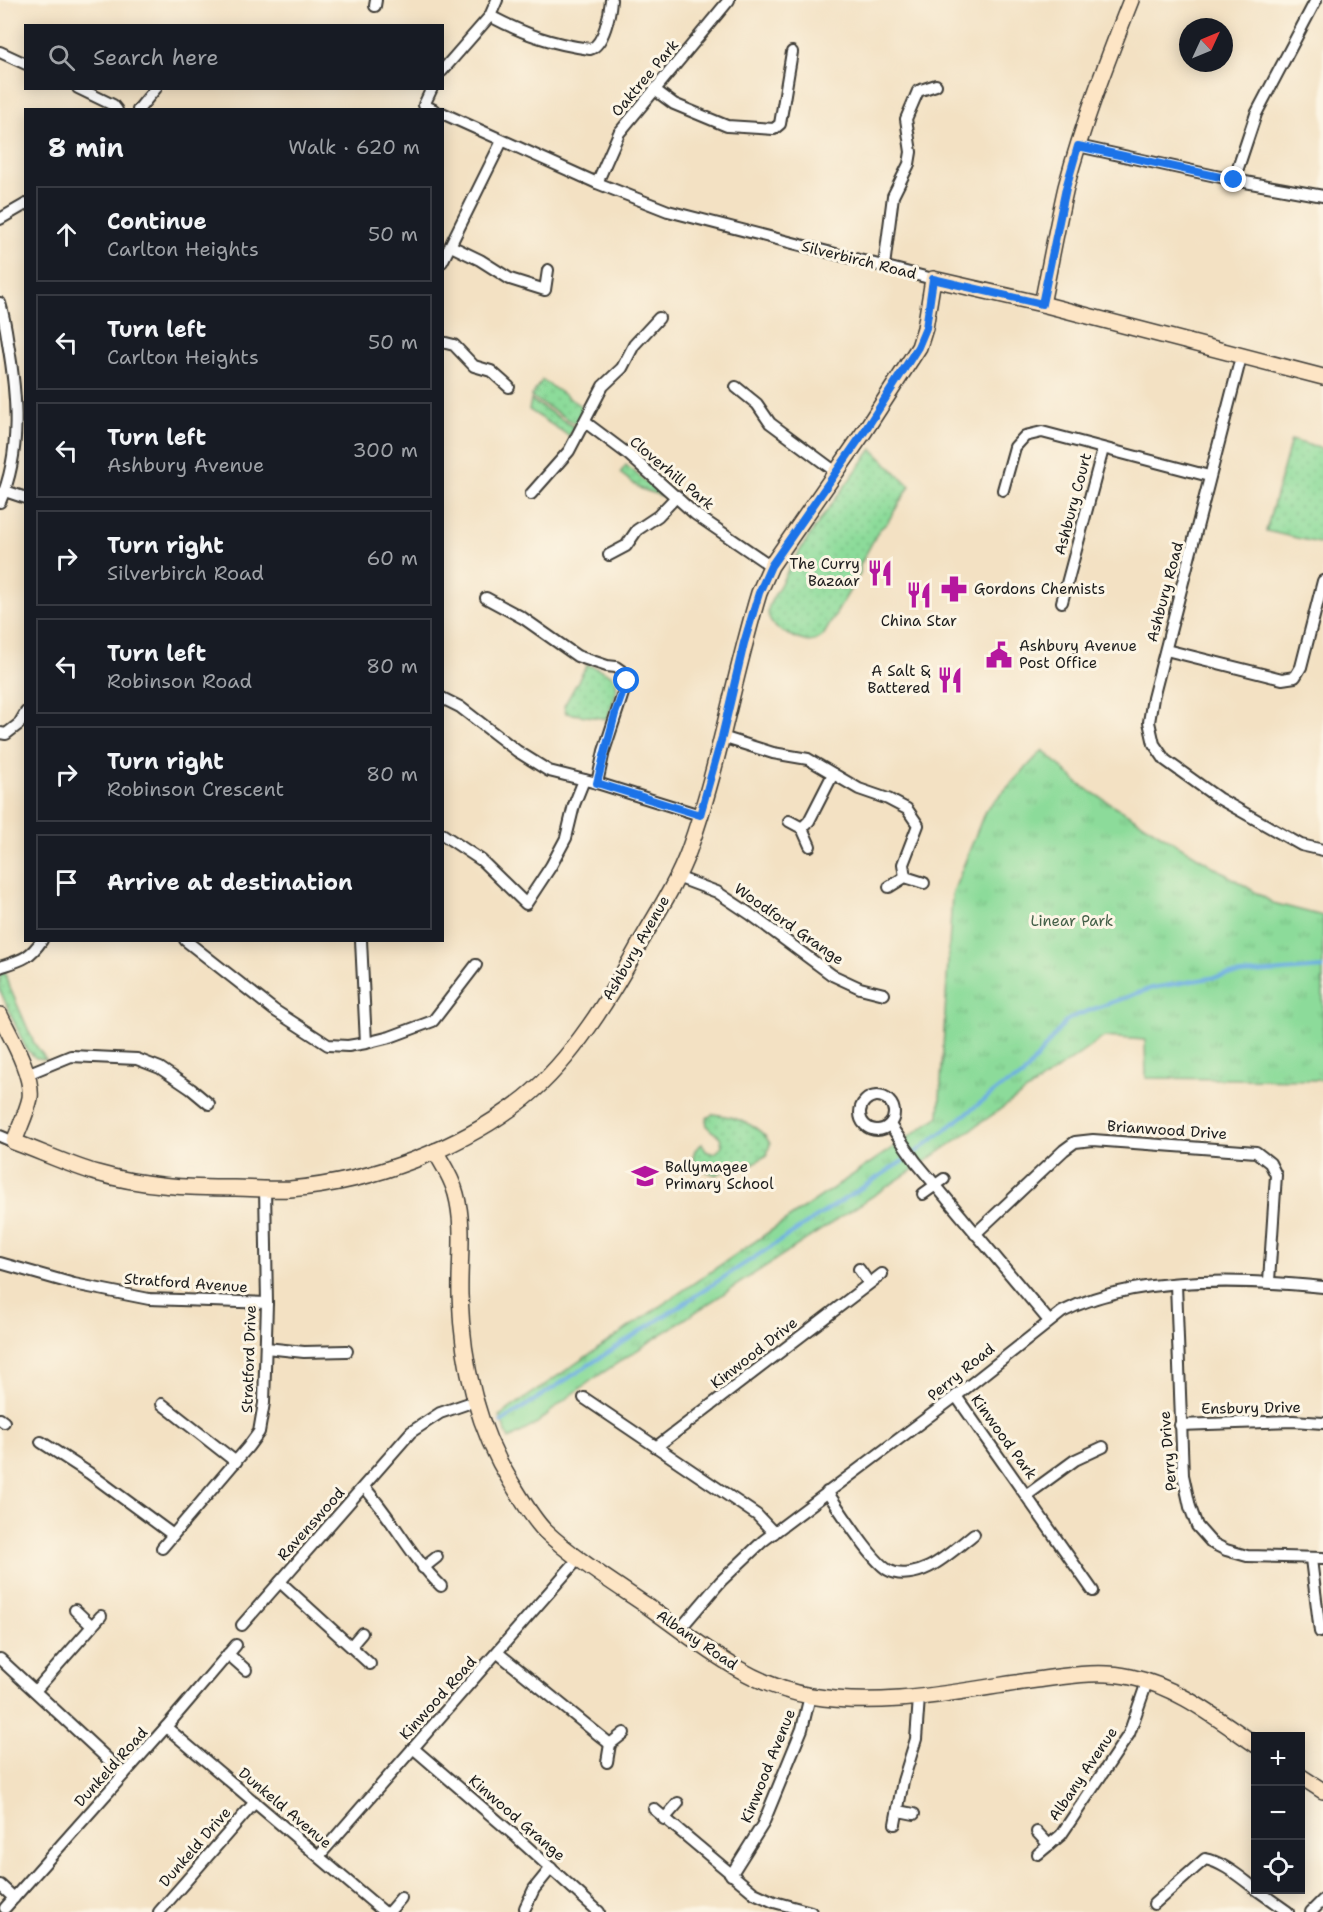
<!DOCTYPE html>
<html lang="en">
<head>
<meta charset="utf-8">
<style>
	:root { --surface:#171b24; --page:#20242c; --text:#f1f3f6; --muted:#9ea1a6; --line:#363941 }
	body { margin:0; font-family:"Shantell Sans",sans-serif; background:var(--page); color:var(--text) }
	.controls { position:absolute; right:18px; bottom:18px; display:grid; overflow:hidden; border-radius:0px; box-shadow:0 3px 15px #0003 }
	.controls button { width:54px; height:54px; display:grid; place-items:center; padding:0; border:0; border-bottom:2px solid var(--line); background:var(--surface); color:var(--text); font:30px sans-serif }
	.compass { position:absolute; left:1179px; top:18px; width:54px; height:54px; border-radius:50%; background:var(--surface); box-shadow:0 3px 15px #0003; rotate:46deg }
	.stop { position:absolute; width:18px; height:18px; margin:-14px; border:4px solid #1a73e8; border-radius:50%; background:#fff }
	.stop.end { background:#1a73e8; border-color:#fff; box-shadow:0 2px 6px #0008 }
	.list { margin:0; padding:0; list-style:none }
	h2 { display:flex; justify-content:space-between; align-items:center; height:78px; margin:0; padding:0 24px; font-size:26px }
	h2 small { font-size:20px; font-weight:400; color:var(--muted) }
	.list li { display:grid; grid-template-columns:39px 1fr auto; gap:18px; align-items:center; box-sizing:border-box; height:96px; margin:0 12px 12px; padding:0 12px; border:2px solid var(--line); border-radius:0px }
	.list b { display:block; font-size:22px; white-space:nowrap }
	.list p { margin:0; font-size:20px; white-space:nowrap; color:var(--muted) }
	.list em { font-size:20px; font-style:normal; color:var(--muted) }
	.icon { flex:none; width:33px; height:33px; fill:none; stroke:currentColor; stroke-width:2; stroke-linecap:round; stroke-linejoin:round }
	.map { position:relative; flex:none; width:1323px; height:1912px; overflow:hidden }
	.search { position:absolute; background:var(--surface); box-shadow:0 3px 15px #0003; left:24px; top:24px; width:420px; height:66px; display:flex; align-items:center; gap:15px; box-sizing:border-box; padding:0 21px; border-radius:0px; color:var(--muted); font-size:22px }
	.panel { position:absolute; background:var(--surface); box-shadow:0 3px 15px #0003; left:24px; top:108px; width:420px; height:834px; border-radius:0px }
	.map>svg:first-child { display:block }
	.grass { fill:url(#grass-dots); stroke:#547c5b; stroke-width:1.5 }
	.park { fill:url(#park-tufts); stroke:#547c5b; stroke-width:1.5 }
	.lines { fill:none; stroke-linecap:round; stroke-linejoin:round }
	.stream { stroke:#6dafe2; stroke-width:4 }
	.street-casing { stroke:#3c3a35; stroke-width:14 }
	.secondary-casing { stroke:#3c3a35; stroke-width:18 }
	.street { stroke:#fff; stroke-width:10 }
	.secondary { stroke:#fde5c5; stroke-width:15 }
	.route { stroke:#1a73e8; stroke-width:8 }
	.labels { text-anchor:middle; stroke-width:6; stroke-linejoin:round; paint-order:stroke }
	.street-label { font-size:15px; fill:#1c1c1c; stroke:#fcf5e5 }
	.poi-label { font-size:15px; fill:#1c1c1c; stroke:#fcf5e5; text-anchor:start }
	.park-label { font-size:15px; fill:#435f48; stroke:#fcf5e5 }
</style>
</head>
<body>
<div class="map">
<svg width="1323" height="1912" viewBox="0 0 1323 1912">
	<defs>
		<pattern id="grass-dots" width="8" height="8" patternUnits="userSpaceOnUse" patternTransform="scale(1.5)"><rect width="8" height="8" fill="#8cdb9a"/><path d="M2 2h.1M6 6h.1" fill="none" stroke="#78bb84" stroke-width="1.8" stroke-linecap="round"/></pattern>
		<pattern id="park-tufts" width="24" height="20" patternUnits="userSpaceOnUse" patternTransform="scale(1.5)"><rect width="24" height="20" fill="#8cdb9a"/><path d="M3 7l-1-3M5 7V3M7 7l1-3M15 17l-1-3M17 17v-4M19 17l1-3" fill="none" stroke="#78bb84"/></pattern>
	</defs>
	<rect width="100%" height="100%" fill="#fcf5e5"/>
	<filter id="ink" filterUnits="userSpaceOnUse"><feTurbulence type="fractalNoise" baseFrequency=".0167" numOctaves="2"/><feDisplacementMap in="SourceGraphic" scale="12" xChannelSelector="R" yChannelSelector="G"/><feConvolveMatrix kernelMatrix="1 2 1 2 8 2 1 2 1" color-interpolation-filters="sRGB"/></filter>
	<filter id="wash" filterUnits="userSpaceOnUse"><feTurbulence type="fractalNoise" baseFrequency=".008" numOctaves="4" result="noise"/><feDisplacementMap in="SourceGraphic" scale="24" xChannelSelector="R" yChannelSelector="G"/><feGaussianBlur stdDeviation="1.35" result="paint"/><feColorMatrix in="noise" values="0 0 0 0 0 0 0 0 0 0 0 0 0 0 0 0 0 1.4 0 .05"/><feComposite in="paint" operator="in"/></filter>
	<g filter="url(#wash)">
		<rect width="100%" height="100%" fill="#f3e1c3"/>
		<g class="grass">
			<path d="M542,380L585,409L576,424L531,397Z"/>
			<path d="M531,400L574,427L569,436L529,410Z"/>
			<path d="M1291,440L1323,449V544L1266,531Z"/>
			<path d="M872,449L910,486L887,523L879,530L860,565V573L823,636C813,644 806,643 794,637C782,632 767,626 768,610C769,602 776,593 780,585C805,537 840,493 872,449Z"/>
			<path d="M626,465L662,496L641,489L620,473Z"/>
			<path d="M587,665C628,677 618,685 607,719L566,713L564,706Z"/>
			<path d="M5,971L7,981L34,1043L46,1059L36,1058L26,1049L0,990V974Z"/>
			<path d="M713,1114C732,1116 762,1125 770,1144L767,1155L743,1170L726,1165L724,1171L716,1175L698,1168L693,1157L695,1150L702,1144L706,1151C713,1155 718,1153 722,1145L720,1137C713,1131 704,1129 707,1118Z"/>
		</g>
		<path class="park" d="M1043,750L1080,785L1273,903L1323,916V1080L1146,1078L1145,1040L1104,1037L925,1162L596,1377L562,1402L535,1425L509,1439L499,1416L939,1116L952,895L985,811Z"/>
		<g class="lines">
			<g class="stream">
				<path d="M915,1153L1001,1087L1022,1077L1066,1021L1077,1015L1152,988L1228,975L1323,968"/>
				<path d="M501,1422L909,1157"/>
			</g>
		</g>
	</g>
	<g filter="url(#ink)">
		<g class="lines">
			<g class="street-casing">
				<g id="street">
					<path d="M375,6L376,0"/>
					<path d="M490,16C524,34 552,44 590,49C604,45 610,13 611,0"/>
					<path d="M0,52L26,64"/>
					<path d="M442,71L490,16L497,0"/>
					<path d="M78,88L113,105L117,110"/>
					<path d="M432,88L424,105L434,110"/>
					<path d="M655,90L674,104L727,126L774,129L780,124L792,52"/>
					<path d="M138,110L156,88"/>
					<path d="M442,113L597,183L668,211L933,279"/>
					<path d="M1078,146L1234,180L1323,196"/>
					<path d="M1234,180L1256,114L1316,0"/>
					<path d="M597,183L619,133L729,0"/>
					<path d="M0,219L26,204"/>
					<path d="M451,246L480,260L510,279L545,290L548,270"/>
					<path d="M442,262L502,141"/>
					<path d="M884,266L893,196L909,164L911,152L906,119L918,91L936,85"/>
					<path d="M0,303C4,316 6,329 8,343C17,395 22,452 0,502"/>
					<path d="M442,342L454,345L474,366L491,371L509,387"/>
					<path d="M1241,357L1153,698L1149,722L1154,744L1165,760L1218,798L1301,845L1323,850"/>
					<path d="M736,387L757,404L770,423L836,472"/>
					<path d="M585,422L629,455L695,514L771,566"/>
					<path d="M1003,490L1015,447L1025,436L1042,432L1209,476"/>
					<path d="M5,491L26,498"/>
					<path d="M531,494L569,451L603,386L622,368L634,345L659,318"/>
					<path d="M609,555L626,546L637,530L658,516L677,496"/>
					<path d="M486,598L523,618L577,656L607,666L616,667L626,674L627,681L604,751L597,783"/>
					<path d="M1062,602L1103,449"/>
					<path d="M1166,650L1282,679L1295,677L1301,667L1323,581"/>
					<path d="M442,698L460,707L517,751L549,771L597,783L700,815"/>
					<path d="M0,733L6,734L19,724L26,712"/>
					<path d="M722,737L773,753L808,759L859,789L888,799L907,809L918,825L903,864L905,877"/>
					<path d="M789,821L802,828L810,846"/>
					<path d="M802,828L809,821L833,774"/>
					<path d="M442,834L481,860L526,904L551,866L566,838L574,805L584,780"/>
					<path d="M677,877L717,892L750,914L832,975L860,988L884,994"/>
					<path d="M889,887L905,877L924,883"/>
					<path d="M185,940L274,1010L328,1045L348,1046L366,1043L390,1037L433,1021L476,965"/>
					<path d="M361,940L366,1043"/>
					<path d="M0,967C21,960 29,959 42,940"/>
					<path d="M27,1074L71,1056L137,1059L160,1068L191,1089L209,1104"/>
					<circle cx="877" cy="1113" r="17"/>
					<path d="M890,1125L916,1162L1049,1321"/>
					<path d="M0,1136L14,1142"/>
					<path d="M923,1194L944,1179"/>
					<path d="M975,1234L1064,1150L1075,1142L1093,1140L1256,1152L1270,1163L1276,1175L1269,1281"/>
					<path d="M0,1263L74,1284L149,1299L267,1303"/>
					<path d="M859,1269L869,1283"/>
					<path d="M1176,1284L1183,1475L1190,1507L1197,1526L1212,1543L1226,1550L1247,1556L1323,1558"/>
					<path d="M266,1348L304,1352L347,1351"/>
					<path d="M956,1396L1093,1591"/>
					<path d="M584,1398L757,1515L774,1533"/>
					<path d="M162,1404L236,1462"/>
					<path d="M0,1419L4,1422"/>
					<path d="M1180,1425L1293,1421L1323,1423"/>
					<path d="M41,1442L89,1473L173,1535"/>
					<path d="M656,1447L882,1274"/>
					<path d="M364,1487C393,1519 411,1557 441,1586"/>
					<path d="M827,1492C841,1511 870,1559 888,1570C900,1577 917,1573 929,1567C945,1559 960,1545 974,1534"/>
					<path d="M1027,1495L1075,1460L1103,1447"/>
					<path d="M162,1548L248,1447L259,1432L264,1403L267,1303L265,1188"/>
					<path d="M1311,1559L1320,1632"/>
					<path d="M423,1568L437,1557"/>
					<path d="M280,1582L370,1664"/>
					<path d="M75,1610L92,1626"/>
					<path d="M242,1625L411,1432L440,1413L475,1401"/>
					<path d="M680,1629L721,1581L763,1541L956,1396L1062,1312C1133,1275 1246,1279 1323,1287"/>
					<path d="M351,1646L362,1633"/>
					<path d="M498,1653L610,1744"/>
					<path d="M228,1654L246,1670"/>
					<path d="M0,1659L124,1774"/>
					<path d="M35,1691L101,1616"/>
					<path d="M166,1727L384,1912"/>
					<path d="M413,1748L514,1835L599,1912"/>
					<path d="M607,1762L610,1744L624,1733"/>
					<path d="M654,1809L754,1893L774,1902L811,1912"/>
					<path d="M899,1811L914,1814"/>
					<path d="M664,1819L678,1803"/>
					<path d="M895,1824L903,1781L916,1739L919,1698"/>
					<path d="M1037,1832L1049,1845"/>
					<path d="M1038,1854L1061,1835L1129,1734L1147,1682"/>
					<path d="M319,1856L579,1558"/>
					<path d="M731,1875L763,1824L802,1729L810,1696"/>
					<path d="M0,1885L14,1898"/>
					<path d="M1257,1890L1288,1912"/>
					<path d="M1154,1904L1205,1859C1223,1862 1241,1878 1256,1889"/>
					<path d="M5,1908L166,1727L236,1645"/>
					<path d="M525,1908L534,1889L551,1868"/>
					<path d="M159,1912L255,1802"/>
					<path d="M389,1912L401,1898"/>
					<path d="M1311,1912L1323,1900"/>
				</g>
			</g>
			<g class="secondary-casing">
				<g id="secondary">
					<path d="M1042,304C1050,265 1057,226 1066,187C1083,123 1107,61 1131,0"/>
					<path d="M0,1015C10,1036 33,1074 30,1098C27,1112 19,1128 14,1142C42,1152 69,1165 97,1173C142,1186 188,1188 235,1188C253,1188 272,1190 290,1189C372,1182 460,1149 525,1098C572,1060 611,996 640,943C657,913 677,883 689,850C719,767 733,678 759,593L771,566L864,432L919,347L925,328L933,279L1042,304L1323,377"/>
					<path d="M435,1151C443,1165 452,1178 456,1194C465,1227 459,1261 460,1295C462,1360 476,1426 511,1482C521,1498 532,1518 545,1531C575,1559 612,1582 646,1605C697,1641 748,1686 811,1696C886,1709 962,1690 1036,1680C1067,1676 1100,1670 1131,1677C1178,1687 1216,1718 1256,1745"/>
					<path d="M1300,1776L1323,1791"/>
				</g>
			</g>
			<use href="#street" class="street"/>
			<use href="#secondary" class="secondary"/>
		</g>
	</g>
	<g class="lines" filter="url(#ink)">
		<path class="route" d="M627,681L615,714L597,783L700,815L722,737L744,643L759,593L771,566L864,432L918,347L926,328L933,279L1042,304L1066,188L1078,146L1234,180"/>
	</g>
	<defs>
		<g id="restaurant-bare" transform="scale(2.07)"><path d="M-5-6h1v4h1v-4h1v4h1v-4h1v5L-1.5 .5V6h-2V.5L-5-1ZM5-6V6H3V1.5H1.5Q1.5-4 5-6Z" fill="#b5179e" stroke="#fcf5e5" stroke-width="2.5" paint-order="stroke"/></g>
		<g id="pharmacy-bare" transform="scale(2.07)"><path d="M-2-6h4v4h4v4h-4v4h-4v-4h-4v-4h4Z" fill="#b5179e" stroke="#fcf5e5" stroke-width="2.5" paint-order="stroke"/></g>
		<g id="civic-bare" transform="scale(2.07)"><path d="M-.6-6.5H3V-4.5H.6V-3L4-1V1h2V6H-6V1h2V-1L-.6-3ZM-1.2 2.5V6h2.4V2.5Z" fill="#b5179e" stroke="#fcf5e5" stroke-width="2.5" paint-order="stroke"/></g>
		<g id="school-bare" transform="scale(2.07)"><path d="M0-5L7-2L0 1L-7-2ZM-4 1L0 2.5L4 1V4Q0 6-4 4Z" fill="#b5179e" stroke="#fcf5e5" stroke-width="2.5" paint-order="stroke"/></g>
	</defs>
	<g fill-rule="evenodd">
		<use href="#restaurant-bare" x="880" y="573"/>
		<use href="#pharmacy-bare" x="954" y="589"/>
		<use href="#restaurant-bare" x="919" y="595"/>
		<use href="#civic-bare" x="999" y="655"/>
		<use href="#restaurant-bare" x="950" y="680"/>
		<use href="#school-bare" x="645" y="1176"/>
	</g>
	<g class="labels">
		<g class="street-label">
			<text transform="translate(645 78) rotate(-50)" y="5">Oaktree Park</text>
			<text transform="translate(859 260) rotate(14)" y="5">Silverbirch Road</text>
			<text transform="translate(672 473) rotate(40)" y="5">Cloverhill Park</text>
			<text transform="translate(1073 504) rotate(-75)" y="5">Ashbury Court</text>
			<text transform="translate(1165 592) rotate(-75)" y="5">Ashbury Road</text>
			<text transform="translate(789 924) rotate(35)" y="5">Woodford Grange</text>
			<text transform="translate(636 948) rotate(-60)" y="5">Ashbury Avenue</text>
			<text transform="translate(1167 1130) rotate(4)" y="5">Brianwood Drive</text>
			<text transform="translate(186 1283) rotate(4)" y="5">Stratford Avenue</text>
			<text transform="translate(754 1353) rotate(-38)" y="5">Kinwood Drive</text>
			<text transform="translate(249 1359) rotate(-88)" y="5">Stratford Drive</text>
			<text transform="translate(961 1372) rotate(-39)" y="5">Perry Road</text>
			<text transform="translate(1251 1408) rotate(-1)" y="5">Ensbury Drive</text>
			<text transform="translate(1004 1437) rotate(54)" y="5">Kinwood Park</text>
			<text transform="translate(1168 1451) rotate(-95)" y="5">Perry Drive</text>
			<text transform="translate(311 1524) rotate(-48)" y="5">Ravenswood</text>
			<text transform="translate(697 1640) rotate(34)" y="5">Albany Road</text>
			<text transform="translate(438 1698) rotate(-48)" y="5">Kinwood Road</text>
			<text transform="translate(768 1766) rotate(-68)" y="5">Kinwood Avenue</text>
			<text transform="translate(111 1767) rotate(-48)" y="5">Dunkeld Road</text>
			<text transform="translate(1083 1774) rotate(-56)" y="5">Albany Avenue</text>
			<text transform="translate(285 1808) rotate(40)" y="5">Dunkeld Avenue</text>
			<text transform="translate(517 1818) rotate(41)" y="5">Kinwood Grange</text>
			<text transform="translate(195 1847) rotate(-49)" y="5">Dunkeld Drive</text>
		</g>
		<g class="poi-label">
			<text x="860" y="569" text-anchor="end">The Curry<tspan x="860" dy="17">Bazaar</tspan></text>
			<text x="974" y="594">Gordons Chemists</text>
			<text x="919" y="626" text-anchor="middle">China Star</text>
			<text x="1019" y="651">Ashbury Avenue<tspan x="1019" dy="17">Post Office</tspan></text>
			<text x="930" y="676" text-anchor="end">A Salt &amp;<tspan x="930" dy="17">Battered</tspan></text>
			<text x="665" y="1172">Ballymagee<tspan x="665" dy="17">Primary School</tspan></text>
		</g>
		<g class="park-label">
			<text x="1072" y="926">Linear Park</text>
		</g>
	</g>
</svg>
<div class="controls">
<button>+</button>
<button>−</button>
<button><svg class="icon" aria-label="locate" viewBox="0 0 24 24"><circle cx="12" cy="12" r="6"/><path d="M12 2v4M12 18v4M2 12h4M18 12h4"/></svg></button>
</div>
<svg class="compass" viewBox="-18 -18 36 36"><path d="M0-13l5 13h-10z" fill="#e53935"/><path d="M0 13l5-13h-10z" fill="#9ea1a6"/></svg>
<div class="stop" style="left:627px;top:681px"></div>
<div class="stop end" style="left:1234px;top:180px"></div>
<div class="search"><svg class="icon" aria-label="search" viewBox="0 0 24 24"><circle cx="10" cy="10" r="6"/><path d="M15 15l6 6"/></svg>Search here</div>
<section class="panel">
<h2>8 min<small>Walk · 620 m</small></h2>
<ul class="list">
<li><svg class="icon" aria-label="ahead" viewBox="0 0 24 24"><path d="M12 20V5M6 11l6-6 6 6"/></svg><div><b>Continue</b><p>Carlton Heights</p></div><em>50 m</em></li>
<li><svg class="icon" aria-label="left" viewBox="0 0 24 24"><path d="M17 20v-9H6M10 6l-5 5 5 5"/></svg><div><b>Turn left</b><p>Carlton Heights</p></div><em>50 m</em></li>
<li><svg class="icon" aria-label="left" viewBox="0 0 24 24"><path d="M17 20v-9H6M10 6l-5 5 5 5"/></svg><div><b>Turn left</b><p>Ashbury Avenue</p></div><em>300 m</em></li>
<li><svg class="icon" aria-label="right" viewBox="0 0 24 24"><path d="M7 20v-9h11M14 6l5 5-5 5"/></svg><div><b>Turn right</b><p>Silverbirch Road</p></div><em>60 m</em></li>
<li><svg class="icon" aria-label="left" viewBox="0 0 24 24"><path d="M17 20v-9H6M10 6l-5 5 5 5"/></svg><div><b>Turn left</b><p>Robinson Road</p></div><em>80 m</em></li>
<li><svg class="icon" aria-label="right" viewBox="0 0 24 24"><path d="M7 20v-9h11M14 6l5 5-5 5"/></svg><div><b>Turn right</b><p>Robinson Crescent</p></div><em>80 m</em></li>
<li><svg class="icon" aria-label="arrive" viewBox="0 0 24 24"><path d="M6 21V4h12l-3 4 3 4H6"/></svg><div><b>Arrive at destination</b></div></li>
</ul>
</section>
</div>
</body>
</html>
